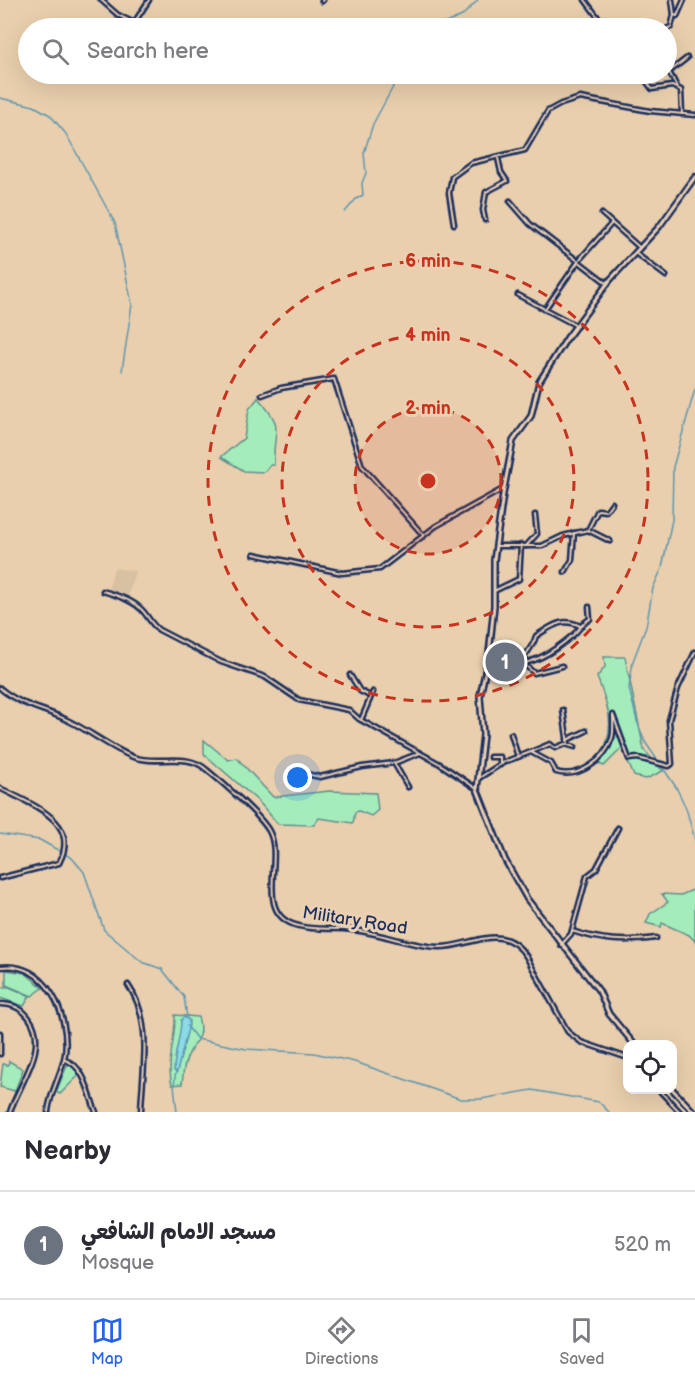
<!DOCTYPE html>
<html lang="en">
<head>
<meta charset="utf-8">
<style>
	:root { --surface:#fff; --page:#f7f7f7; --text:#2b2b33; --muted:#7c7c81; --line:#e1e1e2; --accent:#2563eb }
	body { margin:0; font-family:"Balsamiq Sans","Playpen Sans Arabic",sans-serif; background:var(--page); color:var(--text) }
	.controls { position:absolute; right:18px; bottom:18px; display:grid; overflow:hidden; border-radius:12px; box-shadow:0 6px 24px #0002 }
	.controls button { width:54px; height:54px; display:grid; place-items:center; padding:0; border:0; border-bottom:2px solid var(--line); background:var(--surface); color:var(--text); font:30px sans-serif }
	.you { position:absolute; left:298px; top:778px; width:21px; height:21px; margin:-15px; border:4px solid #fff; border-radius:50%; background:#1a73e8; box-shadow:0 0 0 9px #1a73e833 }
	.badge { display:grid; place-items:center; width:39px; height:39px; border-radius:50%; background:var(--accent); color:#fff; font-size:20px; font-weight:700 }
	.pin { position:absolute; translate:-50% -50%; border:3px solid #fff; box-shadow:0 2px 6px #0006 }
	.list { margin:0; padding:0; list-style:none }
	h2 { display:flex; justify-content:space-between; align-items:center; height:78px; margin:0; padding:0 24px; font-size:26px }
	h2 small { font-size:20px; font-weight:400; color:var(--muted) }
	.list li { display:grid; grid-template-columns:39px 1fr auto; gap:18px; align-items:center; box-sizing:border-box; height:108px; padding:0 24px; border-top:2px solid var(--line) }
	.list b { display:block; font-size:22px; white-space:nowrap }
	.list p { margin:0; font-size:20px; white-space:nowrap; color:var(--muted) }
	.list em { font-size:20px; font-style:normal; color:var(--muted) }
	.icon { flex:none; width:33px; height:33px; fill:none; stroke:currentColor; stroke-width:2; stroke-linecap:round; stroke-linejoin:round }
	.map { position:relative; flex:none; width:695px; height:1112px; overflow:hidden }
	.search { position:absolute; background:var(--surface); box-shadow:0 6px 24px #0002; left:18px; right:18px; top:18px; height:66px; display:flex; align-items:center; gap:15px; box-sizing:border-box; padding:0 21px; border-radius:33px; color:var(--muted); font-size:22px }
	.sheet { height:186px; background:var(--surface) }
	nav { display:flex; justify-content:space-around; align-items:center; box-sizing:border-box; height:84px; border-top:2px solid var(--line); background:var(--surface); font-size:16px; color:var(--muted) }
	nav a { display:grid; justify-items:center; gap:3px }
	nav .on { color:var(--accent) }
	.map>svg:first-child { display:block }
	.built { fill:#d7c1a2 }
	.green { fill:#a4edbb; stroke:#608e8c; stroke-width:1.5 }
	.water { fill:#8bdbe6; stroke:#5e96b0; stroke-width:1.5 }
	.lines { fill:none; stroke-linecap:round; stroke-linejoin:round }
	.stream { stroke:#5e96b0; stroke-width:1.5 }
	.minor-casing { stroke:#1b2f5e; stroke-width:7 }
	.tertiary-casing { stroke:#1b2f5e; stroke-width:8 }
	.minor { stroke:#ebd0b2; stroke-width:2 }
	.tertiary { stroke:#ebd0b2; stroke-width:3 }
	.ring { fill:none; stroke:#c8321e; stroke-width:3; stroke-dasharray:10 8 }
	.labels { text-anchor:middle; stroke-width:6; stroke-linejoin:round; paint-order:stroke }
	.street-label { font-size:18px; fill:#1b2f5e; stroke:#ebd0b2 }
	.centre { fill:#c8321e; stroke:#ebd0b2; stroke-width:3 }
	.ring-label { font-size:18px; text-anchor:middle; font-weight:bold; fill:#c8321e; stroke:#ebd0b2; stroke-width:6; stroke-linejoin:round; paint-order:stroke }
</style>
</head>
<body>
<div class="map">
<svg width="695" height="1112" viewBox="0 0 695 1112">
	<rect width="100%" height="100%" fill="#e9cfad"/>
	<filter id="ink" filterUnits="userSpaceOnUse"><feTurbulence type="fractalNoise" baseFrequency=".0167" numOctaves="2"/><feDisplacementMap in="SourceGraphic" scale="12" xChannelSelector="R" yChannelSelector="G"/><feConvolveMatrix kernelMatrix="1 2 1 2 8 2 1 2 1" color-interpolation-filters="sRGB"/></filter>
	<g filter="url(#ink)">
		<path class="built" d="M114,568L135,571L127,600L108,591Z"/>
		<g class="green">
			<path d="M258,398C287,431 272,426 274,465H270L264,472L244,471L221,457L244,438L249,409Z"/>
			<path d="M604,657H625L644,750L663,771L646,779L634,776L622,748L604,766L597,763C617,731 610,710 597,677L605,667Z"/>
			<path d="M204,740L228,760L237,758L273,797L330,791L376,793L378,810L371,816L359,811L355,812L353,823L319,818L314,825L278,824L259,802L204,754Z"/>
			<path d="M695,889V941L689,935L662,923L661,927L646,923L650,914L668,902L662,894L681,895Z"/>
			<path d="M6,970L25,973L43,988L32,996L6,985Z"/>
			<path d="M0,987H9L30,996L24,1006L0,998Z"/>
			<path d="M175,1015L198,1017C205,1041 191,1042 186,1061C183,1068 183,1077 182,1084L172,1085C166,1061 176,1039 175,1015Z"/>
			<path d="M9,1061L23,1069L15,1091L0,1087L3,1064L8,1065Z"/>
			<path d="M71,1065L80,1074L60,1094L56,1092L67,1066Z"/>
		</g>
		<path class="water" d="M184,1017L189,1020V1025L177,1072L174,1071C174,1053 181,1037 181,1020Z"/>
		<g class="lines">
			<g class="stream">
				<path d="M434,28L462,16L478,0"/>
				<path d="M0,98L34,106L50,115L66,134L115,223L132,304L122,371"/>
				<path d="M345,212L356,199L363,195L362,183L366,173L364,153L373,124L400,74"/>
				<path d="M695,389L673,467L672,520L662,568L653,588L646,627L633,661L629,688L637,721L645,742L676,787L686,808L695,840"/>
				<path d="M0,834L40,840L72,858L84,872L104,930L142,962L162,969L184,997L187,1017"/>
				<path d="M187,1026L197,1039L246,1049L314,1053L355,1062L461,1099H481L532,1090L599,1102L609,1112"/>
				<path d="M176,1071L174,1085L177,1112"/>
			</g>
			<g class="minor-casing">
				<g id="minor">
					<path d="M101,0L118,15L134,23L149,0"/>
					<path d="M585,0L606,28"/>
					<path d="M672,0L674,15L677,16L684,0"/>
					<path d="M322,1L323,0"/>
					<path d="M642,24L655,28"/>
					<path d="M666,29L671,27L674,15"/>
					<path d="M641,74L652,89L672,86L681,90L682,114"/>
					<path d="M677,87L669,72L687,58"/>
					<path d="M510,201L530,224L608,284"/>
					<path d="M602,214L639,247"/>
					<path d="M485,220L483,210L486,192L507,181L501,172L498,158"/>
					<path d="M454,224L449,193L452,177L471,163L525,150L548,111L561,104L580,98L650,111L695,115"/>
					<path d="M635,253L666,276"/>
					<path d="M518,295L577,326"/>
					<path d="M545,309L580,259L612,223"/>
					<path d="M262,395L281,388L334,379L362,466L424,536"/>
					<path d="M588,530L598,510L606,511L612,503"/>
					<path d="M497,546H542L563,536L588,530L610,541"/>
					<path d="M526,546L537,534L535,515"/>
					<path d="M254,554L342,573L380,569L436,526L503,489"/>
					<path d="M565,572L572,560L574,533"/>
					<path d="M103,591C118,596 133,600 143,611C149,618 152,625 159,630L221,662L265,677L299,700L349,710L359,719L440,764L477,789"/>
					<path d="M494,591L519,579L521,545"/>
					<path d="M490,654L508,657L515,664C535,664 558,648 573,635C580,629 582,623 590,619L589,607"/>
					<path d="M520,664C525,653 533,648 536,636C552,626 562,617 580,626"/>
					<path d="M525,665L534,673L562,666"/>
					<path d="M350,675L360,691L370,696"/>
					<path d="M0,688C20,706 46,709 69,721C91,732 111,748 133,757C158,766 186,751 207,770C223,783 260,815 269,831C285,860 252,915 299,926C317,931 335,927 353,930C381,933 410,946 438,947C459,948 480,935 501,938C513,940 520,947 526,956L568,1032L581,1042L628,1058"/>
					<path d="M563,710L568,744"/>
					<path d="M361,720L373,692"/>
					<path d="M511,734L518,757"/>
					<path d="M567,740L586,731"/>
					<path d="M531,752L550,744L555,748L565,744L575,747"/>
					<path d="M490,757H500V765"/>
					<path d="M394,763L408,787"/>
					<path d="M306,774L320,777L362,767L394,763L420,753"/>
					<path d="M479,778L504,762L531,752L551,763L556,772C579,779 605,760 612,738C614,731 613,722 613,715L629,759L638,758L669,766L672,764L669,720L678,688L695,652"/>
					<path d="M0,788C29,804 82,820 59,863L0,878"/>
					<path d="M572,931C602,941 625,942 656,938"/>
					<path d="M561,945L571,934L587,876L596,869L618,828"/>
					<path d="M0,967C46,960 70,1015 65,1054C62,1074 50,1091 48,1112"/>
					<path d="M128,985C154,1022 142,1070 141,1112"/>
					<path d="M0,1004C12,1004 22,1008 29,1018C50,1047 19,1083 10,1112"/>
					<path d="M0,1033V1054"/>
					<path d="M65,1060C85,1066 89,1095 96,1112"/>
					<path d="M659,1090L680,1112"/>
				</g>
			</g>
			<g class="tertiary-casing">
				<g id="tertiary">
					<path d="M634,1044L609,1014L599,991L527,899L505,860L477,789L483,735L480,696L489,654L494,606V560L503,494L513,441L531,416L539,382L567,338L610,280L659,227L695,177"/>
					<path d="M672,1089L694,1112"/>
				</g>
			</g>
			<use href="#minor" class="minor"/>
			<use href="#tertiary" class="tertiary"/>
		</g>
	</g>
	<circle cx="428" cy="481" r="73" fill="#c8321e" fill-opacity=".12"/>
	<g class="ring">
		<circle cx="428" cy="481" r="73"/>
		<circle cx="428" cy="481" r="146"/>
		<circle cx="428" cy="481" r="220"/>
	</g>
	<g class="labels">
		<g class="street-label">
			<text transform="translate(355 920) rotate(9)" y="6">Military Road</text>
		</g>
	</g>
	<circle cx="428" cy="481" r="9" class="centre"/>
	<g class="ring-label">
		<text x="428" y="267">6 min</text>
		<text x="428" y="341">4 min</text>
		<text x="428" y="414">2 min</text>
	</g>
</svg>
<div class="controls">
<button><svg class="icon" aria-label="locate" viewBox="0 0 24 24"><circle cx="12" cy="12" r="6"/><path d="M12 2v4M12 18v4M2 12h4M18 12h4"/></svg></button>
</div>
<div class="you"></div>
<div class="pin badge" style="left:505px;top:662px;background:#6b7280">1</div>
<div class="search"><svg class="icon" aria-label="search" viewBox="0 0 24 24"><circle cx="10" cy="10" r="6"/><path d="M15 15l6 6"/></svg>Search here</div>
</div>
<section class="sheet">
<h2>Nearby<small></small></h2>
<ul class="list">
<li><span class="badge" style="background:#6b7280">1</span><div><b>مسجد الامام الشافعي</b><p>Mosque</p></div><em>520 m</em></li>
</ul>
</section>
<nav>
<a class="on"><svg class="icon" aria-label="map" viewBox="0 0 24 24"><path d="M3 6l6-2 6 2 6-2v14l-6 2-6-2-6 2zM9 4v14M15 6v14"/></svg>Map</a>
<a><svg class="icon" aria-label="directions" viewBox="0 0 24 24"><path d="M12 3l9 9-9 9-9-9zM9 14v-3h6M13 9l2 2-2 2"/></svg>Directions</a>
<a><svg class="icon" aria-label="saved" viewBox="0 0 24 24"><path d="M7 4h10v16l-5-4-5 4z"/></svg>Saved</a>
</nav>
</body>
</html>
